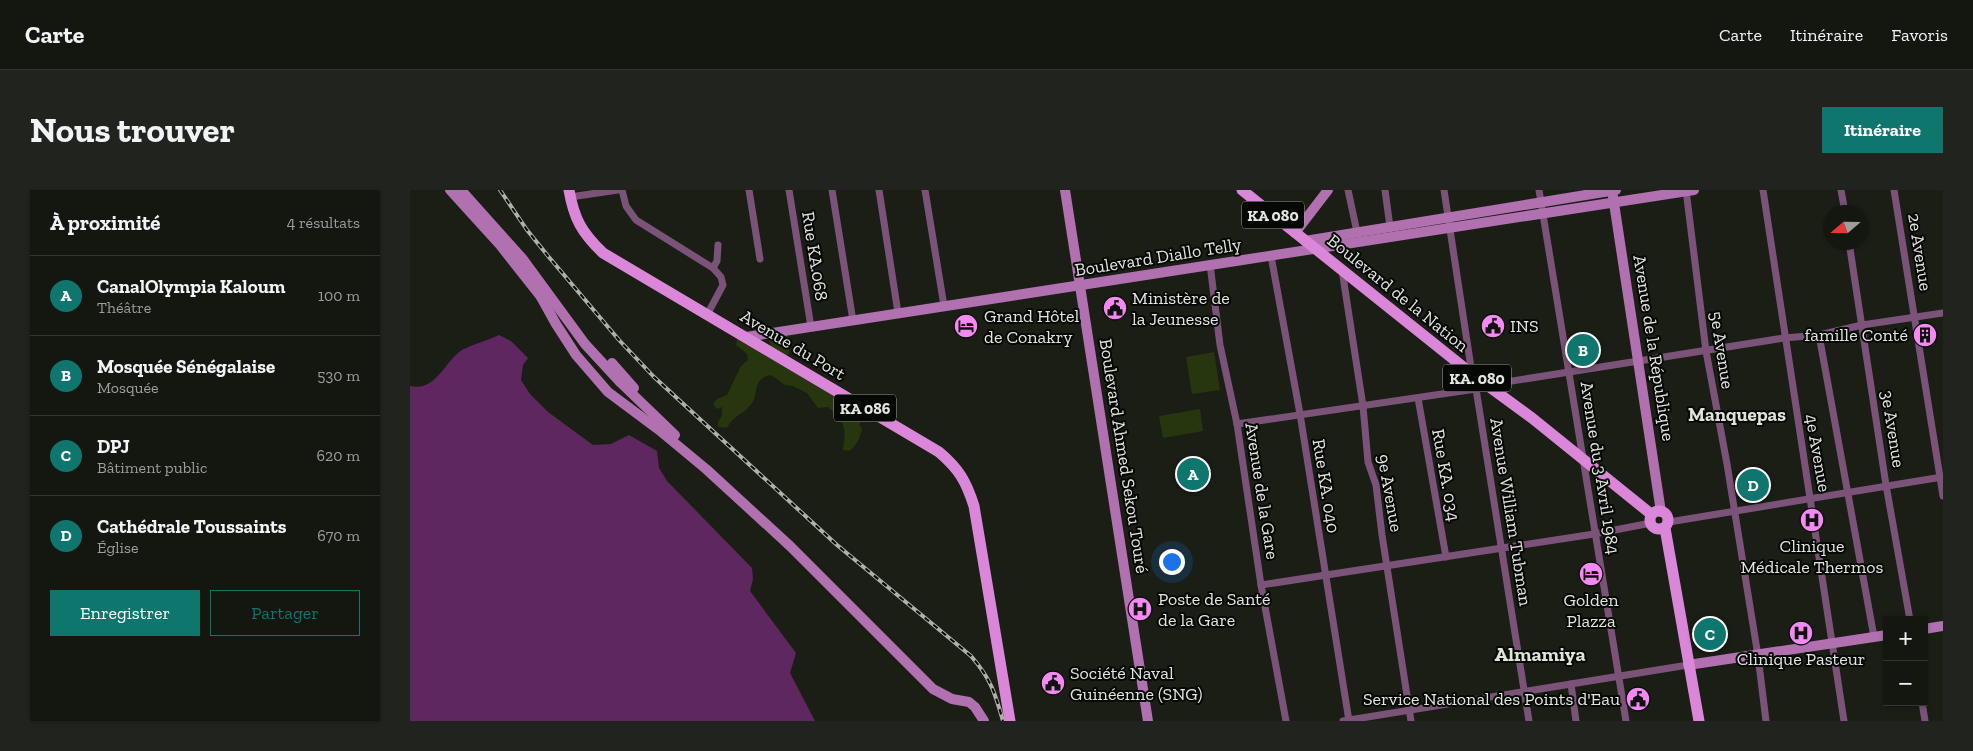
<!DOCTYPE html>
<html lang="fr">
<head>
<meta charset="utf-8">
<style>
	:root { --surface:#141610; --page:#21231e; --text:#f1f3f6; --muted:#9d9f9f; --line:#333530; --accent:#0f766e }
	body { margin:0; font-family:"Zilla Slab",serif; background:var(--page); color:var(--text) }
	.controls { position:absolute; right:15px; bottom:15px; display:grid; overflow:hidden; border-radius:0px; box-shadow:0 1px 4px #0004 }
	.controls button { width:45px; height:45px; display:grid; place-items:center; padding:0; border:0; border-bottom:1px solid var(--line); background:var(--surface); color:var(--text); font:25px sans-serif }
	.compass { position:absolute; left:1413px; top:15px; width:45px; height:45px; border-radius:50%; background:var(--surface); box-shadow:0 1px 4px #0004; rotate:250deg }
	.you { position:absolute; left:761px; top:371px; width:18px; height:18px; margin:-12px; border:4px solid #fff; border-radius:50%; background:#1a73e8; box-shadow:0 0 0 8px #1a73e833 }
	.badge { display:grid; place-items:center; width:32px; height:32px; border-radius:50%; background:var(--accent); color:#fff; font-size:16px; font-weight:700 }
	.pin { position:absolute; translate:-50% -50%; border:2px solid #fff; box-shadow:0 1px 5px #0006 }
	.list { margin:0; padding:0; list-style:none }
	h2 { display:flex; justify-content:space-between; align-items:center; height:65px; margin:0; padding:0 20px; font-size:21px }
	h2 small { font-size:16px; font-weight:400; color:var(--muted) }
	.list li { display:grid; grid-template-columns:32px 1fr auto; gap:15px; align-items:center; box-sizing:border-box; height:80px; padding:0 20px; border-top:1px solid var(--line) }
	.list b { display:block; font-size:19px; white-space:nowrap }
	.list p { margin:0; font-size:16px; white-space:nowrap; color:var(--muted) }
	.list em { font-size:16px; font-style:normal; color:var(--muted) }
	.actions { display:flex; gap:10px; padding:15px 20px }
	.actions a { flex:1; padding:11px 0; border:1px solid var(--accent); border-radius:0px; text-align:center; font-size:18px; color:var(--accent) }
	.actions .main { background:var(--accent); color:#fff }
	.map { position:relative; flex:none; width:1533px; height:531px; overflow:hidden; border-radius:0px }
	header { display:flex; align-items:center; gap:30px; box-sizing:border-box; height:70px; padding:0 25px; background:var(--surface); border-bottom:1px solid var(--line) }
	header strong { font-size:24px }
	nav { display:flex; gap:28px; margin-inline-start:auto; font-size:18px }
	.intro { display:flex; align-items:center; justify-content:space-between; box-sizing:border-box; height:120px; padding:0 30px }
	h1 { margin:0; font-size:35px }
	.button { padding:12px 22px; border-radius:0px; background:var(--accent); color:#fff; font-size:18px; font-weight:700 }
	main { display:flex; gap:30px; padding:0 30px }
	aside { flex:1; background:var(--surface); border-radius:0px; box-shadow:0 1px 4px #0004 }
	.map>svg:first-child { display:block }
	.green { fill:#27360f }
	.water { fill:#5f275f }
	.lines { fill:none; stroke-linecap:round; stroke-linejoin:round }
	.street { stroke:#7b5379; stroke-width:7 }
	.secondary { stroke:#b170af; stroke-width:10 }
	.primary { stroke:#db87d9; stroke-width:11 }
	.rail-casing { stroke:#aeb1aa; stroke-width:4 }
	.rail { stroke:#060805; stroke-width:2; stroke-dasharray:5.5; stroke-linecap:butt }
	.labels { text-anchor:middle; stroke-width:4; stroke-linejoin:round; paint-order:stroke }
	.shield { fill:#060805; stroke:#a1a39e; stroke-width:1 }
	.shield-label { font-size:16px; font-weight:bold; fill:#e3e6e0 }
	.street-label { font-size:18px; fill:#e3e6e0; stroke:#060805 }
	.poi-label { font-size:18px; fill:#e3e6e0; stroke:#060805; text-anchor:start }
	.neighbourhood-label { font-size:19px; font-weight:bold; fill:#dee4d8; stroke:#060805 }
	.quarter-label { font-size:20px; font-weight:bold; fill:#dee4d8; stroke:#060805 }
</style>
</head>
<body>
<header>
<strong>Carte</strong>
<nav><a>Carte</a><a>Itinéraire</a><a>Favoris</a></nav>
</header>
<div class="intro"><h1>Nous trouver</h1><a class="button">Itinéraire</a></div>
<main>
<aside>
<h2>À proximité<small>4 résultats</small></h2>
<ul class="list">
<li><span class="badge">A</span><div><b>CanalOlympia Kaloum</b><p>Théâtre</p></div><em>100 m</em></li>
<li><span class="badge">B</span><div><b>Mosquée Sénégalaise</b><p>Mosquée</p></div><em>530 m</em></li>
<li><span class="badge">C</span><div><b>DPJ</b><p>Bâtiment public</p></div><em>620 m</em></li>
<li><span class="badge">D</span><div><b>Cathédrale Toussaints</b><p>Église</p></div><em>670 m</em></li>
</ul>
<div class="actions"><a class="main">Enregistrer</a><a>Partager</a></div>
</aside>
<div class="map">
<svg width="1533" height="531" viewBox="0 0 1533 531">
	<rect width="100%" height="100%" fill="#1a1e15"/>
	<g class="green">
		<path d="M377,145L382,150L379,156V163L376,166L445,216L453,228L449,235L452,238C451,246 446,257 439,261L433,260C436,237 436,233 418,217L408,218L397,203L383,196L375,195L361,185C342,189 349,202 342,213C336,223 322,226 317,238L308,237V232L312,225V217L307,219L303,214L307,209L317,205L331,176L338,170L337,164L326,155L327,148L361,158L359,149Z"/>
		<path d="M804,162L810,200L782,204L776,167Z"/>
		<path d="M790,219L793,241L753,248L749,226Z"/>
	</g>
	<path class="water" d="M89,145L101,151L118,168L113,175L111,190L120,204L138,222L183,255L201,254L219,245L247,261L249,278L257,291L342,378L343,389L340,401L386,463L380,483L405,531H0V196C26,202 34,172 52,160C63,154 77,151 89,145Z"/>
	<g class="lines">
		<g class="street">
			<path d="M212,0L216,16L226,30L303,78L311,87L313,95L297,125"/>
			<path d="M339,0L350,69"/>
			<path d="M379,0L401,137"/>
			<path d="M422,0L443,131"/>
			<path d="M469,0L488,123"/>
			<path d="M515,0L534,116"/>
			<path d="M938,0L947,42"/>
			<path d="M975,0L980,37"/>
			<path d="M1034,0L1062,184L1066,199L1119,531"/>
			<path d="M1129,0L1216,531"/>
			<path d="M1276,0L1296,161L1317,274L1348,466L1356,531"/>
			<path d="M1353,0L1434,531"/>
			<path d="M1431,0L1435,22"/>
			<path d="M1484,0L1533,306"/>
			<path d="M160,7L208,0"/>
			<path d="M1439,52L1476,295L1500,430"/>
			<path d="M861,66L890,224L939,531"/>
			<path d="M800,74L810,155L827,234L851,395L876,531"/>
			<path d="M303,78L307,71L308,55"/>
			<path d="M932,80L953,216L958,272L966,295L972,345L1001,531"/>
			<path d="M1409,145L1464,447"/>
			<path d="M1077,195L1374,148L1409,145L1452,135L1533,123"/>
			<path d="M1008,208L1036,367"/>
			<path d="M827,234L1066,199"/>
			<path d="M1259,332L1532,287"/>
			<path d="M851,395L1184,344L1241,333"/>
			<path d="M1161,494L1166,531"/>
			<path d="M1512,512L1515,531"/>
			<path d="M933,531L1278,475"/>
		</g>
		<g class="secondary">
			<path d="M40,0L90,55L135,112"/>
			<path d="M51,0L112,68L175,154L211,193L265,245"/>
			<path d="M655,0L738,531"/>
			<path d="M1202,0L1251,322"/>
			<path d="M885,43L918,0"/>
			<path d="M895,51L1206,0"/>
			<path d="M131,107L146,134L166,165L198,202L249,240L296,279L380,356L523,499L542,509L559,512L565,517L574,531"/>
			<path d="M336,147L1284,0"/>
			<path d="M202,173L224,198"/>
			<path d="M1514,439L1533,436"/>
			<path d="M1278,475L1477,445"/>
		</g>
		<g class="primary">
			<path d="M159,0C164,29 172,43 193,63L529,262C549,279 556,291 564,316L600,531"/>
			<path d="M832,0L1062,184L1122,228L1241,324"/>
			<circle cx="1249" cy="330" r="9"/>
			<path d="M1255,338L1289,531"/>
		</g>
		<g class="rail-casing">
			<path id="rail" d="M90,0L117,40L138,66L209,150L244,187L427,355L561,466C581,489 585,503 593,531"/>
		</g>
		<use href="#rail" class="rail"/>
	</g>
	<defs>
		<g id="civic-disc" transform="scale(1.25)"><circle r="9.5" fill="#f389f1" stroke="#060805"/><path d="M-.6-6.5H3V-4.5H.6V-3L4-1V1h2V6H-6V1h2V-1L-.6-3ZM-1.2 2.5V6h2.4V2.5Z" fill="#111"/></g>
		<g id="hotel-disc" transform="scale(1.25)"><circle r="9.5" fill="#f389f1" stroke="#060805"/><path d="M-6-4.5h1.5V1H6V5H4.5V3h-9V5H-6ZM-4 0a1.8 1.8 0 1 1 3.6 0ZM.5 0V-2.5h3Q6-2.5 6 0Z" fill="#111"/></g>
		<g id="building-disc" transform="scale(1.25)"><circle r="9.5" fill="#f389f1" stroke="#060805"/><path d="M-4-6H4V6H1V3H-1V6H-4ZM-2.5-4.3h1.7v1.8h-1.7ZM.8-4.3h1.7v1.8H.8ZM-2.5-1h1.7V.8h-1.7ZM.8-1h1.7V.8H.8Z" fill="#111"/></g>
		<g id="hospital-disc" transform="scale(1.25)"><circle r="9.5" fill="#f389f1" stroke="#060805"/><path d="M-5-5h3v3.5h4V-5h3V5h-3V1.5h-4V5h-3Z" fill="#111"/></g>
	</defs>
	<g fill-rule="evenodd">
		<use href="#civic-disc" x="705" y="118"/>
		<use href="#hotel-disc" x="556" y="136"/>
		<use href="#civic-disc" x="1083" y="136"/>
		<use href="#building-disc" x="1515" y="145"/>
		<use href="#hospital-disc" x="1402" y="330"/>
		<use href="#hotel-disc" x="1181" y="384"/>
		<use href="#hospital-disc" x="730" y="419"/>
		<use href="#hospital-disc" x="1391" y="443"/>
		<use href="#civic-disc" x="643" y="493"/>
		<use href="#civic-disc" x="1228" y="509"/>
	</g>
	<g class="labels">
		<g class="shield">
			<rect x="832" y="11.5" width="62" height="27" rx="4"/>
			<rect x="1033" y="174.5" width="68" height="27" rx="4"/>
			<rect x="424" y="204.5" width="62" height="27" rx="4"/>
		</g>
		<g class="shield-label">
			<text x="863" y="31">KA 080</text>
			<text x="1067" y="194">KA. 080</text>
			<text x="455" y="224">KA 086</text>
		</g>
		<g class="street-label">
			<text transform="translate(1510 62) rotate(81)" y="6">2e Avenue</text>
			<text transform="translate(405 66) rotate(81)" y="6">Rue KA.068</text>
			<text transform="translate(748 67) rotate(-9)" y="6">Boulevard Diallo Telly</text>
			<text transform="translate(988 103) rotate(39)" y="6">Boulevard de la Nation</text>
			<text transform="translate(383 155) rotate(31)" y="6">Avenue du Port</text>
			<text transform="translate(1244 158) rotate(81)" y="6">Avenue de la République</text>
			<text transform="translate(1312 160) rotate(81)" y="6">5e Avenue</text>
			<text transform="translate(1483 239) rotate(81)" y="6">3e Avenue</text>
			<text transform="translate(1408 263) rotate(80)" y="6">4e Avenue</text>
			<text transform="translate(714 266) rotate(81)" y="6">Boulevard Ahmed Sekou Touré</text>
			<text transform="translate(1190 278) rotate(81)" y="6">Avenue du 3 Avril 1984</text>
			<text transform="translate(1036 285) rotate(80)" y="6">Rue KA. 034</text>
			<text transform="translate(916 296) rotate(81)" y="6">Rue KA. 040</text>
			<text transform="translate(852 301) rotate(81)" y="6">Avenue de la Gare</text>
			<text transform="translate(980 303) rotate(80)" y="6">9e Avenue</text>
			<text transform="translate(1101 322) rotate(81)" y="6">Avenue William Tubman</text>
		</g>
		<g class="poi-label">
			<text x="722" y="114">Ministère de<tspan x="722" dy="21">la Jeunesse</tspan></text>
			<text x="574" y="132">Grand Hôtel<tspan x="574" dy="21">de Conakry</tspan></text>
			<text x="1100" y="142">INS</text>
			<text x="1498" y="151" text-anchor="end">famille Conté</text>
			<text x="1402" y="362" text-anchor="middle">Clinique<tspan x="1402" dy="21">Médicale Thermos</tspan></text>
			<text x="748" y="415">Poste de Santé<tspan x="748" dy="21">de la Gare</tspan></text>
			<text x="1181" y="416" text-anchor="middle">Golden<tspan x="1181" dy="21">Plazza</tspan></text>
			<text x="1391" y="475" text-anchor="middle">Clinique Pasteur</text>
			<text x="660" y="489">Société Naval<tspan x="660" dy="21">Guinéenne (SNG)</tspan></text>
			<text x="1210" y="515" text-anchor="end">Service National des Points d'Eau</text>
		</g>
		<g class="neighbourhood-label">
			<text x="1327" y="231">Manquepas</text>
		</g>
		<g class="quarter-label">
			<text x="1130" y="471">Almamiya</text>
		</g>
	</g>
</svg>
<div class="controls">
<button>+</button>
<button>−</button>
</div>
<svg class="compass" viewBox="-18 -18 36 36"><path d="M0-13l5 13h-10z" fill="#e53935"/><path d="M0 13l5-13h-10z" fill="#9d9f9f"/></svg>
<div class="you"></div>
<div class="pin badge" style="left:783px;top:284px">A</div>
<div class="pin badge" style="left:1173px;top:160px">B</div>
<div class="pin badge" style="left:1300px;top:444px">C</div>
<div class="pin badge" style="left:1343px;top:295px">D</div>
</div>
</main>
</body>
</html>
